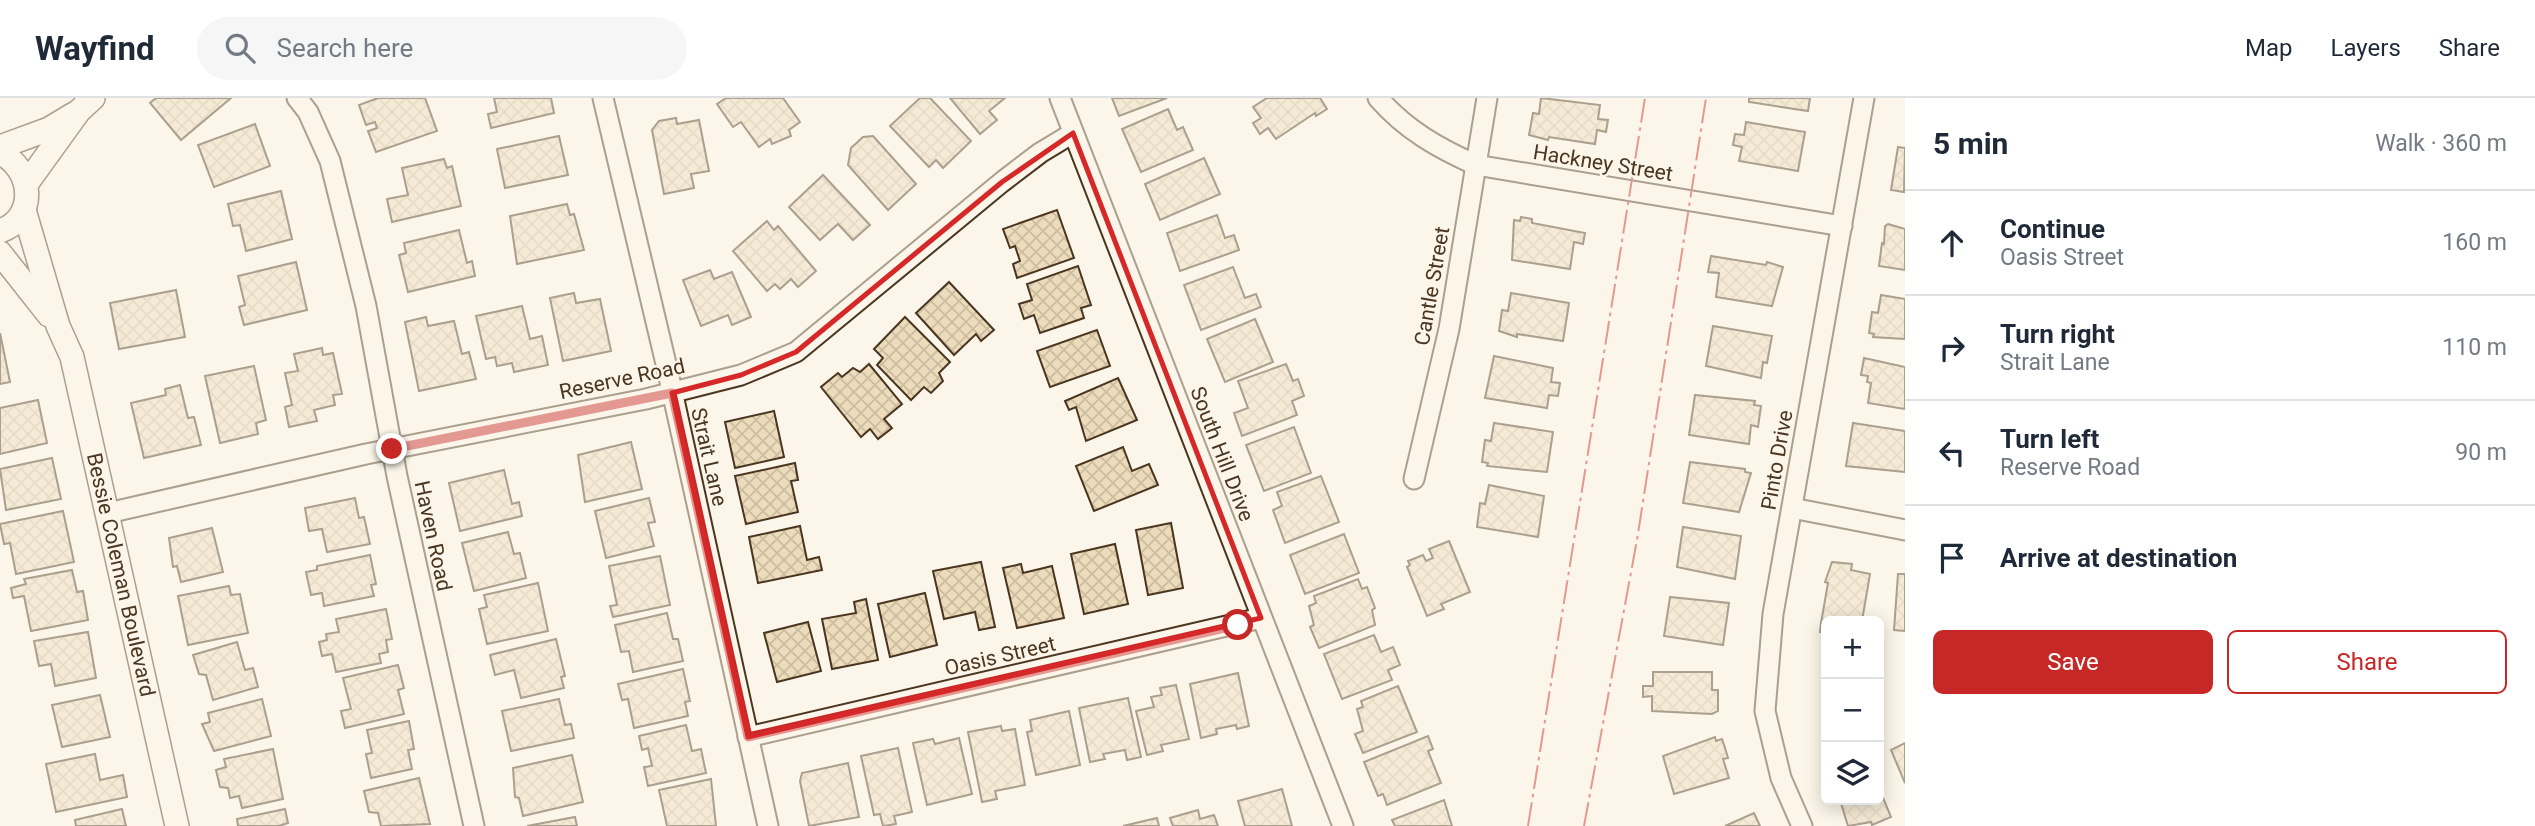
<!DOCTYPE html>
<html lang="en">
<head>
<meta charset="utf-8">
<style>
	:root { --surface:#fff; --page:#f6f6f7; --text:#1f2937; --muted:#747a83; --line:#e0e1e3; --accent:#c62828 }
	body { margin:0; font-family:Roboto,sans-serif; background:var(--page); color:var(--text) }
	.controls { position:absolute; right:21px; bottom:21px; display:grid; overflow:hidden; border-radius:10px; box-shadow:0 4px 18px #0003 }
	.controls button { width:63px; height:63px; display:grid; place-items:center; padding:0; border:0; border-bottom:2px solid var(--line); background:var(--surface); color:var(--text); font:35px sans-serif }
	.stop { position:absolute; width:21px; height:21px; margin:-16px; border:5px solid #c62828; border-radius:50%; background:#fff }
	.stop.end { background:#c62828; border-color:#fff; box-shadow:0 2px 7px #0008 }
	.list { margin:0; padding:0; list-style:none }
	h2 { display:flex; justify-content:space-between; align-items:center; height:91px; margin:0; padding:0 28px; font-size:30px }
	h2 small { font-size:23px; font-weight:400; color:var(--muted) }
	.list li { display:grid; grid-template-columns:46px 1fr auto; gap:21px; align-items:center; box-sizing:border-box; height:105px; padding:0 28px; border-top:2px solid var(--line) }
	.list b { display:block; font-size:26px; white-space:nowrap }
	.list p { margin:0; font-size:23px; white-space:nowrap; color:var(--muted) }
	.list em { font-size:23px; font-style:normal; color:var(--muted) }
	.actions { display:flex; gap:14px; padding:21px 28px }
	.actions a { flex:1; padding:16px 0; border:2px solid var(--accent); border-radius:10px; text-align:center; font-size:24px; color:var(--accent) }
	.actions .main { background:var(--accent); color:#fff }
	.icon { flex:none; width:38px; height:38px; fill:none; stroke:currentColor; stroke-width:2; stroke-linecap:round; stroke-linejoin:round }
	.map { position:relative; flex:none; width:1905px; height:728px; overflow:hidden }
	header { display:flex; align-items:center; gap:42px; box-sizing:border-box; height:98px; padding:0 35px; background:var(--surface); border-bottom:2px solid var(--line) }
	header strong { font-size:33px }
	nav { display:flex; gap:38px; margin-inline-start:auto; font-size:24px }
	.search { width:490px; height:63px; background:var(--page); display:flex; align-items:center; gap:18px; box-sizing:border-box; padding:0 24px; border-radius:38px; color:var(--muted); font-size:26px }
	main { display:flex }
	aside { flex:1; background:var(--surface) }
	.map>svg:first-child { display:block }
	.building { fill:url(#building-cross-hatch); stroke:#4a3520; stroke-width:2 }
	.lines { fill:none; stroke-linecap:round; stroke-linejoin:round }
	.minor-casing { stroke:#4a3520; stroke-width:23 }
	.tertiary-casing { stroke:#4a3520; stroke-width:26 }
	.minor { stroke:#fbf6e9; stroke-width:19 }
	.tertiary { stroke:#fbf6e9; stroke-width:23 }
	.power { stroke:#c62828; stroke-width:2; stroke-dasharray:24 5 3.5 5; stroke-linecap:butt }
	.route { stroke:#c62828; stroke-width:9 }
	.marked { fill:none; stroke:#d62828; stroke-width:5; stroke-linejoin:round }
	.labels { text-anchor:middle; stroke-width:5; stroke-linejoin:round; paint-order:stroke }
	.street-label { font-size:21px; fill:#4a3520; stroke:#fbf6e9 }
</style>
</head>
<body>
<header>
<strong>Wayfind</strong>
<div class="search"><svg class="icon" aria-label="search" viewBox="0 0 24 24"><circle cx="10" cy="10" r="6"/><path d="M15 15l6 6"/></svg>Search here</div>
<nav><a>Map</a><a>Layers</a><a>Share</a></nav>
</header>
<main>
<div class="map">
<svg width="1905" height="728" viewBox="0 0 1905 728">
	<defs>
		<pattern id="building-cross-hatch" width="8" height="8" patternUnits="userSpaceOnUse" patternTransform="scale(1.75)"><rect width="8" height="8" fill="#ecdcbc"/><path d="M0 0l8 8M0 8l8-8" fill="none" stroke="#ccbda1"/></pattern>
	</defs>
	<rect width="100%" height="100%" fill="#fbf6e9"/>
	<g class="building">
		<path d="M156,0H231L181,42L150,5Z"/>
		<path d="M378,0H425L437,33L376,54L368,33L377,30L375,24L366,27L359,7Z"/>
		<path d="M494,0H551L554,15L491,30L488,16L497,14Z"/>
		<path d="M726,0H783L800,24L789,32L791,38L772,46L770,41L759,49L741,24L733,29L717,6Z"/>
		<path d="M920,0H930L971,43L943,70L936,62L929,69L890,28Z"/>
		<path d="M950,0H1005L989,13L997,22L980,36Z"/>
		<path d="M1112,0H1167L1119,18Z"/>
		<path d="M1267,0H1320L1327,11L1316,18L1315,15L1276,41L1268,30L1260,36L1253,25L1261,20L1253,9Z"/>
		<path d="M1541,0L1600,7L1598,21L1608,22L1606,34L1597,32L1595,46L1549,39L1548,42L1529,37L1533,15L1539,16Z"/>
		<path d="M1749,0H1810L1808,13L1749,4Z"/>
		<path d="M1168,11L1177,32L1183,29L1193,52L1141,74L1122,31Z"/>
		<path d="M676,20L677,26L699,22L709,73L691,76L694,90L664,96L652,32L659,23Z"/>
		<path d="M1746,24L1805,34L1798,73L1739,63L1742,49L1733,47L1735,36L1744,37Z"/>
		<path d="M255,26L270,68L214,89L198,47Z"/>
		<path d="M559,38L568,77L505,90L497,51Z"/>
		<path d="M873,38L916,86L888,112L848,67L851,50L863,39Z"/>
		<path d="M1898,49L1905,50L1904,94L1891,92Z"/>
		<path d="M1204,60L1220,96L1160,122L1145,86Z"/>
		<path d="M444,61L447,70L452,68L461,108L392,124L387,101L408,97L402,70Z"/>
		<path d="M823,77L870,127L853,142L838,126L820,142L789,109Z"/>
		<path d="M281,93L292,141L246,153L240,127L233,128L228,106Z"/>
		<path d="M567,106L570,117L574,116L584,152L517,166L510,118Z"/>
		<path d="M1057,112L1074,160L1017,180L1013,166L1020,163L1015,148L1010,150L1003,131Z"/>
		<path d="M1217,117L1225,140L1234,137L1239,152L1180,173L1167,135Z"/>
		<path d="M1521,119L1532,121V125L1585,135L1583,146L1574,144L1570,171L1512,162L1514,122L1520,123Z"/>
		<path d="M767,123L774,132L778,128L816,173L798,189L791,181L780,191L775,186L767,193L733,153Z"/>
		<path d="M1888,126L1905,131V172L1879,168L1882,145L1884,146L1885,128Z"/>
		<path d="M459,132L467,165L472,163L475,178L408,194L399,157L406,155L404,145Z"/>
		<path d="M1711,158L1766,167L1767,164L1783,169L1772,208L1716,199L1719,175L1708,174Z"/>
		<path d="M296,164L307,212L244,227L239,209L245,207L238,178Z"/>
		<path d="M1078,168L1091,207L1081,210L1084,220L1040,235L1034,217L1024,221L1019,206L1032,202L1027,186Z"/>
		<path d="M1233,169L1245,200L1256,196L1261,209L1201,232L1184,187Z"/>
		<path d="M710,172L714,181L732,174L751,219L732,227L728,217L701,228L683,182Z"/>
		<path d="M949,184L994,232L981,243L976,236L954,257L916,215Z"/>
		<path d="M176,192L185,239L119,251L110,205Z"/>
		<path d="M574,195L576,205L600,201L611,253L563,263L550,200Z"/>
		<path d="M1511,195L1569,205L1563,243L1517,236V239L1499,233L1502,212L1508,213Z"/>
		<path d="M1881,197L1905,201V241L1873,239L1874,236L1869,235L1872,214L1878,215Z"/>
		<path d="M522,208L530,241L542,238L548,267L514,274L512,265L497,268L495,259L486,261L476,218Z"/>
		<path d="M426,219L428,228L454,223L462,256L469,254L476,281L419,293L405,224Z"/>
		<path d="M905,219L950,264L939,275L943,283L931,295L924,289L911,302L877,267L883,260L874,251Z"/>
		<path d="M1255,221L1273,264L1225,284L1207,241Z"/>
		<path d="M1713,228L1772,238L1767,265L1763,264L1761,280L1706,268Z"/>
		<path d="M1097,232L1110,268L1050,289L1037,253Z"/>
		<path d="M0,235L10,284L0,286Z"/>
		<path d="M322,250L323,257L333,255L342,296L333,297L335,307L314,312L317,323L289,329L285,309L292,307L285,275L298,273L294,256Z"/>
		<path d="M1494,258L1553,270L1551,284L1560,285L1558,298L1549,297L1547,310L1485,300Z"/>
		<path d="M1864,260L1905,269V311L1868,305L1871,285L1867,284L1868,278L1861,277Z"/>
		<path d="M869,266L902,306L884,321L892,330L878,341L870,331L861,339L821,289L838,275L842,279L853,270L860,274Z"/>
		<path d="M1286,266L1293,283L1298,281L1304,298L1292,303L1297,317L1242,338L1234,315L1248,310L1238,283Z"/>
		<path d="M254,268L266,322L256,325L258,336L220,345L205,278Z"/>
		<path d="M1118,280L1137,322L1086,343L1076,309L1069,312L1065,303Z"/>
		<path d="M180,287L188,320L194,319L201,347L144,360L131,305L166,297L165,291Z"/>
		<path d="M1695,297L1755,303L1754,307L1761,308L1758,329L1751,327L1749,346L1689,337Z"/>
		<path d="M38,302L47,345L0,356V310Z"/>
		<path d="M774,313L784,359L735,370L725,324Z"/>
		<path d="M1494,325L1553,334L1547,374L1487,368L1488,365L1482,364L1485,342L1491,343Z"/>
		<path d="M1853,325L1905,333V374L1846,368Z"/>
		<path d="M1294,329L1311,375L1264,393L1246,347Z"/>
		<path d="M631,344L642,391L585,404L578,357Z"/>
		<path d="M1123,349L1132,373L1149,366L1158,387L1094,413L1076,368Z"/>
		<path d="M52,360L61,401L6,412L0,371Z"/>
		<path d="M1690,364L1745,371V374L1751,375L1739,414L1683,405Z"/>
		<path d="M795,365L798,382L791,383L798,414L746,426L735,378Z"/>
		<path d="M504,372L512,406L519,404L522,418L460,433L449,385Z"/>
		<path d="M1321,378L1339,424L1285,445L1273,412L1282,408L1277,394Z"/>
		<path d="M1489,387L1544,398L1538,439L1477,429L1480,405L1485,406Z"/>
		<path d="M355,400L359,420L364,419L370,446L327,454L322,431L309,433L305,410Z"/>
		<path d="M649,400L655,424L648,425L654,448L606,460L595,413Z"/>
		<path d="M63,413L74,464L16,476L10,445L4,446L0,426Z"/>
		<path d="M1171,425L1183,490L1148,497L1136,432Z"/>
		<path d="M800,428L807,462L819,459L822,472L758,485L749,439Z"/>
		<path d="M1683,429L1741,438L1735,481L1677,469Z"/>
		<path d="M212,430L223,474L181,484L177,468L173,469L169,440Z"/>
		<path d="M508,434L514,456L520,455L526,480L474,493L462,445Z"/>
		<path d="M1344,436L1359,475L1305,496L1290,457Z"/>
		<path d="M1449,443L1470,494L1441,506L1444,511L1427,518L1407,469L1410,467L1408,463L1423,457L1426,463L1433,460L1429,451Z"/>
		<path d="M1115,446L1128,506L1084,516L1071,456Z"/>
		<path d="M370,457L376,486L371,487L374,498L324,508L322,495L311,497L306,474L317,472V468Z"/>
		<path d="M660,458L670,507L613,519L610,508L617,507L609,468Z"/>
		<path d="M981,464L995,529L979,532L975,514L944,521L933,473Z"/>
		<path d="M1832,464L1852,466L1851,472L1870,476L1862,523H1826V535L1820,534L1821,525L1828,485L1825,484Z"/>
		<path d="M1021,466L1023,475L1052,468L1064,520L1017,530L1003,470Z"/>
		<path d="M72,472L77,494L83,493L88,522L31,533L24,498L13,500L11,490L26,486L24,481Z"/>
		<path d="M1898,476H1905V533L1894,532Z"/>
		<path d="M1358,481L1362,491L1367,489L1375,510L1372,512L1375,527L1319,550L1310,529L1314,527L1309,508L1316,505L1314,498Z"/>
		<path d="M538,485L548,533L487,546L479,511L487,509L484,497Z"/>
		<path d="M229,488L231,497L240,496L248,535L188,547L178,498Z"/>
		<path d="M925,495L937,547L890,559L878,506Z"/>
		<path d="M1670,499L1729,505L1723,547L1664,538Z"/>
		<path d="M866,501L878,562L832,571L822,521L856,515L854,504Z"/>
		<path d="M386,511L392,541L386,542L388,554L379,556L381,565L336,574L332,556L322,558L319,544L327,542L326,536L339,534L336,521Z"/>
		<path d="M667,515L673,541H678L683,563L633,574L629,553L621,554L615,527Z"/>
		<path d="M808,524L821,573L777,584L764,535Z"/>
		<path d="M88,534L96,580L55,588L51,566L39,568L34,543Z"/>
		<path d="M1374,537L1381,554L1393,549L1400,567L1388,572L1392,582L1342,601L1324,556Z"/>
		<path d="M556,541L565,578L561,579L564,590L521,600L514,572L495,577L490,557Z"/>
		<path d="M237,544L245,572L253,570L258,589L213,602L206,577L199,576L193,557Z"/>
		<path d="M398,567L404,590L398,592L404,616L345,630L341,613L351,611L343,580Z"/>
		<path d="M683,571L690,603L685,604L688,618L634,630L628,601L622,602L618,586Z"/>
		<path d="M1653,574H1712V592H1718V613L1712,616L1652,613V598L1643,599V588H1653Z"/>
		<path d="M1238,575L1249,628L1237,631L1236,627L1216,631L1217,636L1201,640L1190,586Z"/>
		<path d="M1176,587L1189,641L1161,647L1163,653L1147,657L1136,613L1154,609L1151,599L1162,597L1160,590Z"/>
		<path d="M1398,588L1417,634L1363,655L1355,636L1363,633L1357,611L1363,609L1361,603Z"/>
		<path d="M100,597L110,639L62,649L52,607Z"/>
		<path d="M1128,600L1141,659L1127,662L1125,652L1103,656L1105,661L1090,664L1079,610Z"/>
		<path d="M262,601L271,638L214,653L202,626L210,624L208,615Z"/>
		<path d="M559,601L565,627L571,626L574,640L511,653L502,613Z"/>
		<path d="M1069,613L1080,667L1036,677L1027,634L1032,633L1030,622Z"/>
		<path d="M409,623L414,651L408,652L412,671L371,680L366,656L372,655L367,632Z"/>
		<path d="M686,627L692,653L701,651L706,675L648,688L644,669L652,668L648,650L642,652L639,638Z"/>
		<path d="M1001,628L1002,633L1015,631L1025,687L995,693L997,701L982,704L968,634Z"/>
		<path d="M1428,638L1433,651L1428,653L1441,685L1387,707L1383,696L1378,698L1364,664Z"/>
		<path d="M1715,639L1716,643L1722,641L1725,650L1728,660L1723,661L1729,680L1674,696L1663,658Z"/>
		<path d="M959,640L972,696L927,707L913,645L933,641L935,646Z"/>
		<path d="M1905,645V685L1891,652Z"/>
		<path d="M898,650L912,714L894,718L896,726L883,728L880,716L874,717L861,658Z"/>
		<path d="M273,651L283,701L242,710L239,698L230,700L228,690L220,689L216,672L226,669L224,661Z"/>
		<path d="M95,656L100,682L123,677L127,699L56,714L46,666Z"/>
		<path d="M572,657L583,704L523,718L519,700L515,699L513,670Z"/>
		<path d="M848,665L859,719L809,728L800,683L802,675Z"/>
		<path d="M419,680L430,726L381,728L378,715L369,714L364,693Z"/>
		<path d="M711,681L716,728H667L659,692Z"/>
		<path d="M1879,690L1891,719L1872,727L1871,724L1848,728L1840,702H1879Z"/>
		<path d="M1282,691L1292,728H1245L1238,703Z"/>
		<path d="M1444,702L1452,728H1395L1392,722Z"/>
		<path d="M122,711L126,728H76L75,722Z"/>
		<path d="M285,711L288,725L279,728H238L237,721Z"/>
		<path d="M1198,712L1200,721L1214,717L1218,728H1173L1170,720Z"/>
		<path d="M1754,715L1760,728H1725Z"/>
		<path d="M575,719L577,728H527Z"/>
		<path d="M1157,720L1159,728H1123Z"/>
	</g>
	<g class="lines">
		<g class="minor-casing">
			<g id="minor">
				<path d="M297,0L308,14L330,63L366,208L397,378L474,728"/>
				<path d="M603,0L667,270L768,728"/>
				<path d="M1060,0L1343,728"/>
				<path d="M1378,0C1406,32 1438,50 1476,67L1842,128"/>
				<path d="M1414,381L1449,231L1487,0"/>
				<path d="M1792,410L1905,432"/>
				<path d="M108,415L366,356L646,301L741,277L796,254L1002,84L1040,55L1073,35"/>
				<path d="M748,639L1261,520"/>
				<path d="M1802,728L1781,680L1765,613L1773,516L1864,0"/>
			</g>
		</g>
		<g class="tertiary-casing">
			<g id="tertiary">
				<path d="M0,49L49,31L74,16"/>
				<path d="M0,55C33,70 38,120 0,133"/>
				<path d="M27,85L79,13L93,0"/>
				<path id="s1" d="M24,112L58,228L72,259L177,728"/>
				<path d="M0,155L49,217"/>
			</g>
		</g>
		<use href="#minor" class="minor"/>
		<use href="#tertiary" class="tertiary"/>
		<g class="power">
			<path d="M1528,728L1645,0"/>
			<path d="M1584,728L1637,442L1706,0"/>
		</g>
	</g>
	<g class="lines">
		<path class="route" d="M392,351L672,295L748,639L1238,527"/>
	</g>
	<path d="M0 0H1905V728H0ZM1073,35L1261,520L748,639L672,295L741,277L796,254L1002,84Z" fill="#fbf6e9" fill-opacity=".55" fill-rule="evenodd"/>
	<path class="marked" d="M1073,35L1261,520L748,639L672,295L741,277L796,254L1002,84Z"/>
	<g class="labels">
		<g class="street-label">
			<text transform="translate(1603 65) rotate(9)" y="7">Hackney Street</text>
			<text transform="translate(1432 188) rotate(-80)" y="7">Cantle Street</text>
			<text transform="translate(622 281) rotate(-12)" y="7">Reserve Road</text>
			<text transform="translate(1222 356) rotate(69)" y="7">South Hill Drive</text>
			<text transform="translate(709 359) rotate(77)" y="7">Strait Lane</text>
			<text transform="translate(1777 362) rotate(-80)" y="7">Pinto Drive</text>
			<text transform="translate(433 438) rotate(78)" y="7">Haven Road</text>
			<text dy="7" stroke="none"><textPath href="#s1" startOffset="378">Bessie Coleman Boulevard</textPath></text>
			<text transform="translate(1000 558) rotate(-13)" y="7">Oasis Street</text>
		</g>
	</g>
</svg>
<div class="controls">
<button>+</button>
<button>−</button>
<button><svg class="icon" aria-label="layers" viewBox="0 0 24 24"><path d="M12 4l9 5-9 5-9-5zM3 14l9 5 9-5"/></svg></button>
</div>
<div class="stop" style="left:1238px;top:527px"></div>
<div class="stop end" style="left:392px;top:351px"></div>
</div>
<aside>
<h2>5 min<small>Walk · 360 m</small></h2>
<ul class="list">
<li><svg class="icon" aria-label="ahead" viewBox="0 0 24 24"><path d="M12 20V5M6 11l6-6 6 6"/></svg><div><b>Continue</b><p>Oasis Street</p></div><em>160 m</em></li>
<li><svg class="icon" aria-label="right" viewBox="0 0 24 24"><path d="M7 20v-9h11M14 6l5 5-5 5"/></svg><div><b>Turn right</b><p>Strait Lane</p></div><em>110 m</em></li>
<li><svg class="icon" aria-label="left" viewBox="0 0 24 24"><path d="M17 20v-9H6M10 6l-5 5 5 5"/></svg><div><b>Turn left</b><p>Reserve Road</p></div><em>90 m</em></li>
<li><svg class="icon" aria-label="arrive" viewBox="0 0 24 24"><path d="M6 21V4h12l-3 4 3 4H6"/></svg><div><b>Arrive at destination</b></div></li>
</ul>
<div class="actions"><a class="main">Save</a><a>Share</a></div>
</aside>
</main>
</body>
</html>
